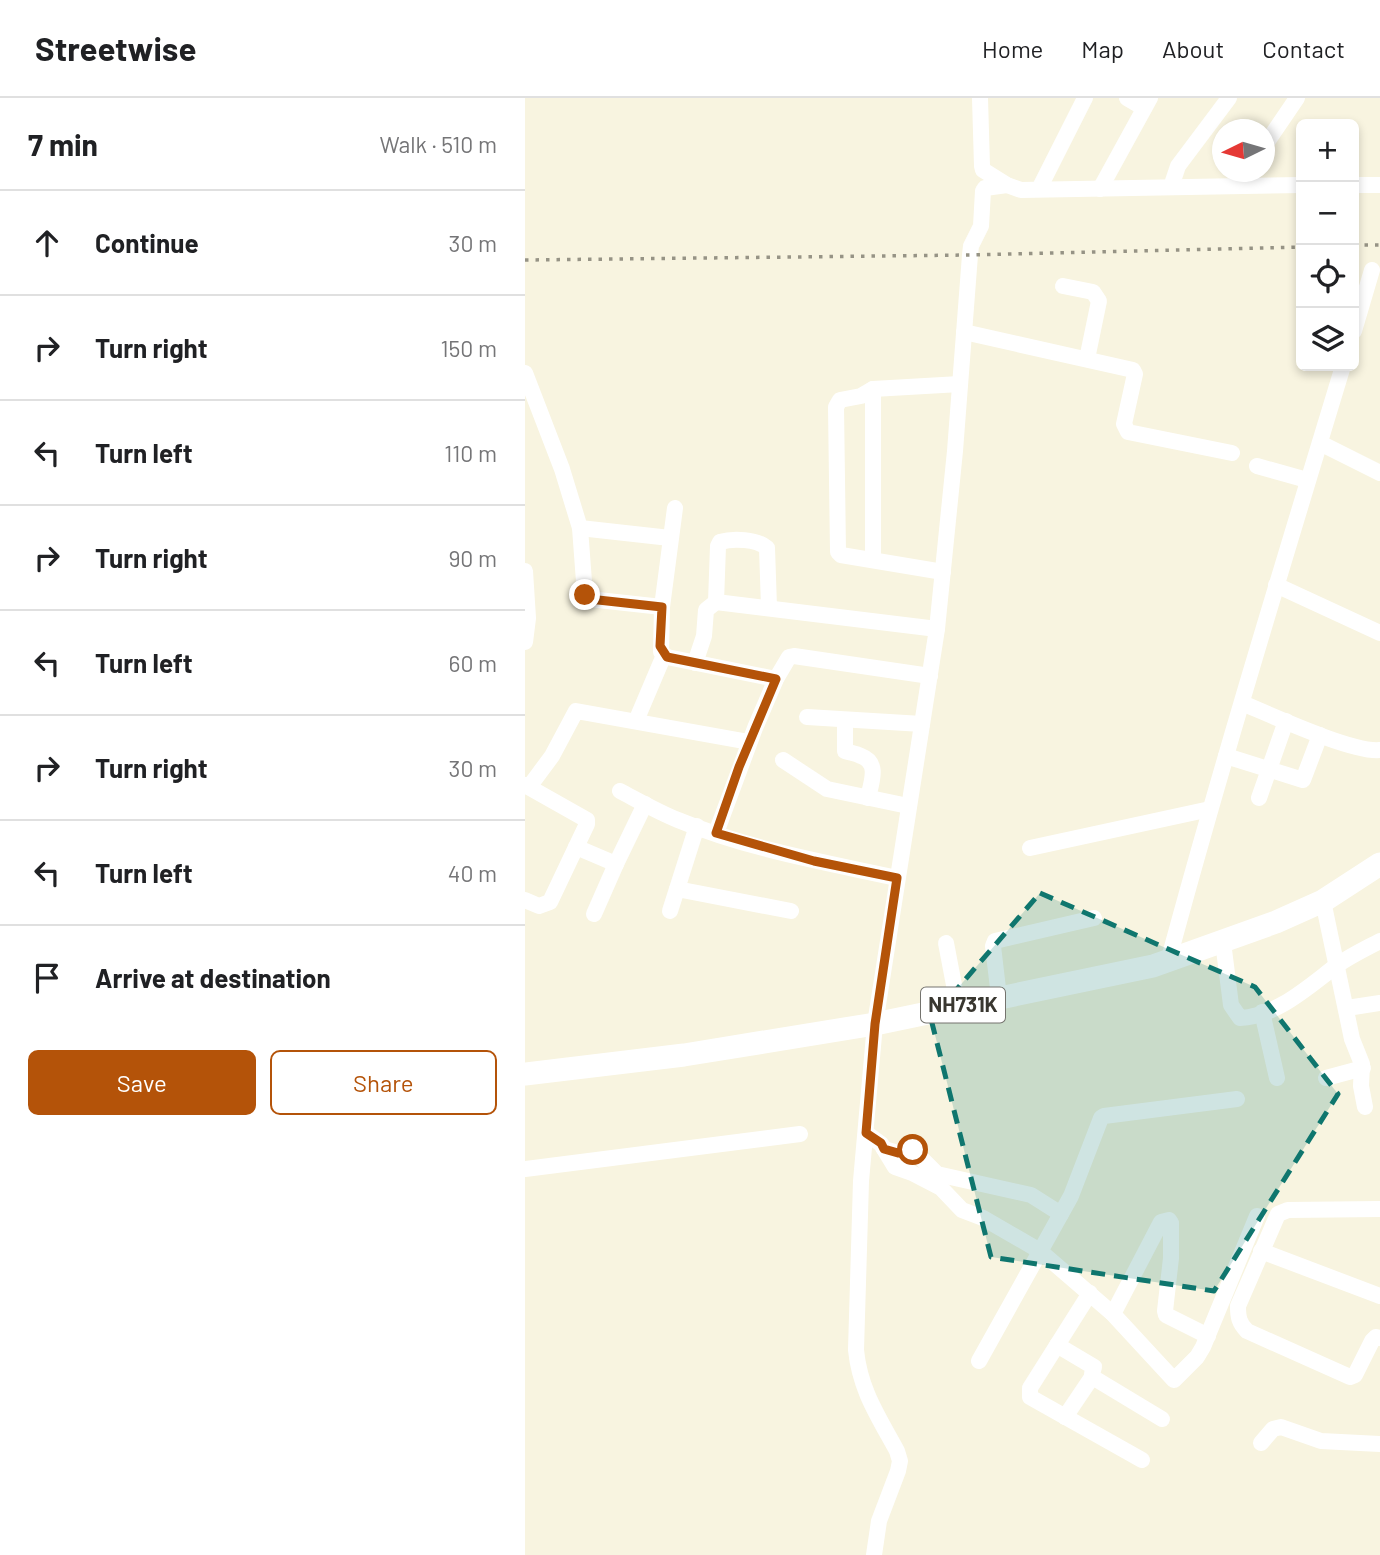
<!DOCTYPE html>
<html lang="en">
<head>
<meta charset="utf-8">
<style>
	:root { --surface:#fff; --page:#f2f2f2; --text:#202124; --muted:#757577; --line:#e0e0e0; --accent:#b45309 }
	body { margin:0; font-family:Barlow,sans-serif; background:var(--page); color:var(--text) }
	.controls { position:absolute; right:21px; top:21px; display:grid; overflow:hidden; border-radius:10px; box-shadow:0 4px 10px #0003 }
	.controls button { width:63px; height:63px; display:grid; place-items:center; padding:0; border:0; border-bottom:2px solid var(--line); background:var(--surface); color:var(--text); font:35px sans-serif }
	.compass { position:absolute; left:687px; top:21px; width:63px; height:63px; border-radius:50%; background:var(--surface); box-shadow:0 4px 10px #0003; rotate:265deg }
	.stop { position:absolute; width:21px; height:21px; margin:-16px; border:5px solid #b45309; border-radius:50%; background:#fff }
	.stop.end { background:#b45309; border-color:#fff; box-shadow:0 2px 7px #0008 }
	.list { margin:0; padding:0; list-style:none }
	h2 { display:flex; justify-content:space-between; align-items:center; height:91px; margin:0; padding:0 28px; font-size:30px }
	h2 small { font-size:23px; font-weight:400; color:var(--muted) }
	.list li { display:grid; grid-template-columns:46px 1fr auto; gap:21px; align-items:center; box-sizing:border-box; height:105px; padding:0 28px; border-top:2px solid var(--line) }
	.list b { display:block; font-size:26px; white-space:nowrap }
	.list em { font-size:23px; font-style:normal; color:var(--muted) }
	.actions { display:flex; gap:14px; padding:21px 28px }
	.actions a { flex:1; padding:16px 0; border:2px solid var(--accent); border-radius:10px; text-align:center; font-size:24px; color:var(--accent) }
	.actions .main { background:var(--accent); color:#fff }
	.icon { flex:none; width:38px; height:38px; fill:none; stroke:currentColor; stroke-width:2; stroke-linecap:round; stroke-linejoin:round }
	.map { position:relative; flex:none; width:855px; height:1457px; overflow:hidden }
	header { display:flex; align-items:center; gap:42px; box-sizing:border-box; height:98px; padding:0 35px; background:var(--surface); border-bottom:2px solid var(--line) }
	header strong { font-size:33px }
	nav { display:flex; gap:38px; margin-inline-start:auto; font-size:24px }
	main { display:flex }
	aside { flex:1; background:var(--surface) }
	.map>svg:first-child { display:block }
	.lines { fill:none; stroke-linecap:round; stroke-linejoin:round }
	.minor { stroke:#fff; stroke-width:16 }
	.highway { stroke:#fff; stroke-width:23 }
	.rail { stroke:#969385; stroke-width:3.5; stroke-dasharray:3.5 7; stroke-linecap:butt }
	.route { stroke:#b45309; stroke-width:9 }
	.marked { fill:#0f766e; fill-opacity:0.2; stroke:#0f766e; stroke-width:5; stroke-dasharray:14 9; stroke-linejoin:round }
	.labels { text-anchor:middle; stroke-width:5; stroke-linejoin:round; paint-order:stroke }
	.shield { fill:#fff; stroke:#74736e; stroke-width:2 }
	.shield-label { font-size:21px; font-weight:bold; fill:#393730 }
</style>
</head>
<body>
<header>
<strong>Streetwise</strong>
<nav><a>Home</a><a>Map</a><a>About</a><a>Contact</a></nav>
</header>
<main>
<aside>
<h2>7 min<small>Walk · 510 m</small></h2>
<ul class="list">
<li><svg class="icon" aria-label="ahead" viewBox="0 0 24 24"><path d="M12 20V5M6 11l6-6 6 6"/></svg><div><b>Continue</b></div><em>30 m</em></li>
<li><svg class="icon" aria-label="right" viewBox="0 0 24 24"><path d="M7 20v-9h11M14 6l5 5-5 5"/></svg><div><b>Turn right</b></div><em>150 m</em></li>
<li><svg class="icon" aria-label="left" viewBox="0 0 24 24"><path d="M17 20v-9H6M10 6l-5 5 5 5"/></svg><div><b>Turn left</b></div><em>110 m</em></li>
<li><svg class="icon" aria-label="right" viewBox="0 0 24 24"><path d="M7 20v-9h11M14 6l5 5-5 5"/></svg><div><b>Turn right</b></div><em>90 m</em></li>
<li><svg class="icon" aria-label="left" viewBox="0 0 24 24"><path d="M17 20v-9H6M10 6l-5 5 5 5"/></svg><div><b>Turn left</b></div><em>60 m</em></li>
<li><svg class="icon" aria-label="right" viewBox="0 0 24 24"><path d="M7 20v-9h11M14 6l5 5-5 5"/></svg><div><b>Turn right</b></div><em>30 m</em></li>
<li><svg class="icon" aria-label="left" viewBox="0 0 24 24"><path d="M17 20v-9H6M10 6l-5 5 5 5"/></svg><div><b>Turn left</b></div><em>40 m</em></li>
<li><svg class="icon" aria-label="arrive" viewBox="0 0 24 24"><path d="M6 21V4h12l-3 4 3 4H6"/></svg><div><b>Arrive at destination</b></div></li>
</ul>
<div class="actions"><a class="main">Save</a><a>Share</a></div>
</aside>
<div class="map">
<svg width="855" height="1457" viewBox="0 0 855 1457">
	<rect width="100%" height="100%" fill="#f8f4e0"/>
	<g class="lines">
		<g class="minor">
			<path d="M455,0L457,68L458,72L482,87L496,92L776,87"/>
			<path d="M602,0L619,10"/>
			<path d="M740,47L772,0"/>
			<path d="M829,87H855"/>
			<path d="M710,88L721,74"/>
			<path d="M646,89L653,68L704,0"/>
			<path d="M514,91L560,0"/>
			<path d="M575,91L625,0"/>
			<path d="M538,188L568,194L574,203L562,261"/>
			<path d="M829,233L847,172"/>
			<path d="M439,234L608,272L610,276L599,326L603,334L707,355"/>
			<path d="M0,275L37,371L55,430L60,497L64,501L137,509"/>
			<path d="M348,291V462"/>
			<path d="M795,345L855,375"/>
			<path d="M732,368L782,382"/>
			<path d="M150,410L137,509L136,554L142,559L251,581"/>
			<path d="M55,430L145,440"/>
			<path d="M0,473L3,520L0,544"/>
			<path d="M418,474L316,457L313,454L311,309L315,302L336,298L348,291L435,286"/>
			<path d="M751,487L855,535"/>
			<path d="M191,504L193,448L195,444C208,440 232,441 242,450L244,509"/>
			<path d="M170,565L179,538L181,512L191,504L412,531"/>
			<path d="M717,605C746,617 828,655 855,652"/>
			<path d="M282,619L397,626"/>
			<path d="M320,622V653C325,655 330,655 336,658C355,665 346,685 343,700"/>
			<path d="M111,623L139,557"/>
			<path d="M701,658L778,682L795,637"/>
			<path d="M258,662L302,691L383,708"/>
			<path d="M0,687L62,722V726L25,804L14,808L0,802"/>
			<path d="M4,689L27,658L51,613L224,644"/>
			<path d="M95,693C114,703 133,714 153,722C223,751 298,764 372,780"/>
			<path d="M734,700L761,623"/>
			<path d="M191,735L230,630L251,581L264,559L269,558L405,578"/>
			<path d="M51,749L91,766"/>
			<path d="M505,750L685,711"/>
			<path d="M152,791L266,813"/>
			<path d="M798,803L827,941L837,966L836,988L840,1009"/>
			<path d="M145,813L172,728"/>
			<path d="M69,816L91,766L120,706"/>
			<path d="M698,844L706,907L715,920C752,918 783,889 811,868C825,858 840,851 855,843"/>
			<path d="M421,845L433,908"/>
			<path d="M643,864C697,664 758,466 818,268"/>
			<path d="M474,899L468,848L470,843L569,820"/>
			<path d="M822,910L855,905"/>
			<path d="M737,914L752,980"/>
			<path d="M801,980L838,970"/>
			<path d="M341,1035L356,1046L370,1069L387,1075L416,1090L437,1112L458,1120L515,1153L588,1216L649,1282L672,1259L678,1249L732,1118"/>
			<path d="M359,1051L373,1055L388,1052L412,1076L506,1097L536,1116"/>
			<path d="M0,1071L275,1036"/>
			<path d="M855,1111L763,1112L753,1116L713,1208C713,1219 714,1225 722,1233L825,1279L830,1277L847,1243L851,1239L855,1240"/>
			<path d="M736,1153L855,1198"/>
			<path d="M565,1195L505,1290V1299L617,1362"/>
			<path d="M588,1216L636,1124L644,1122L646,1125V1160L640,1213L641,1217L683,1238"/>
			<path d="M532,1247L569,1269L567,1276L569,1280L637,1321"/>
			<path d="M454,1263L546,1098L576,1020L579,1018L712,1001"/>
			<path d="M540,1319L567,1279"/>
			<path d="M736,1345L748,1331L756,1329L796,1343L855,1346"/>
			<path d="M349,1457L354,1423L373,1373L375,1363L372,1353C353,1318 335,1292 331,1252L336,1083L350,926L412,531L430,353L445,157L446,148L456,128L458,93L460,90L482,87"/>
		</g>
		<path class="highway" d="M0,976L159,957L350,926L628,868L751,824L798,803L855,766"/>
		<g class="rail">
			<path d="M829,147H855"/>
			<path d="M0,162L445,157L776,149"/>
		</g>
	</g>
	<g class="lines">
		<path class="route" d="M60,497L64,501L137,509L135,548L142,559L251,581L214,669L191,735L289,763L372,780L350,926L341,1035L356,1045L359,1051L373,1055L388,1052"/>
	</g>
	<path class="marked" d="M515,795L730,889L813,996L689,1193L466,1159L406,921Z"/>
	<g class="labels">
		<rect class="shield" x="396" y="889.5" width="84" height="35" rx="5"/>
		<g class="shield-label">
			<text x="438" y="914">NH731K</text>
		</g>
	</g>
</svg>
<div class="controls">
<button>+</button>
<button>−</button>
<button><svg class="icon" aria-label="locate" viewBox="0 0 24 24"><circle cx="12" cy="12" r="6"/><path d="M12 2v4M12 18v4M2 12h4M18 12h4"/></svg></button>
<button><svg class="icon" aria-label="layers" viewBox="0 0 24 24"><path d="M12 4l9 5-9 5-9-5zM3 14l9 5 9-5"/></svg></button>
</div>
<svg class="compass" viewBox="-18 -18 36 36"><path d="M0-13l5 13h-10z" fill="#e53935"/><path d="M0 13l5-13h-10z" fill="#757577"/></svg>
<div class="stop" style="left:388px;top:1052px"></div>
<div class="stop end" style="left:60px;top:497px"></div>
</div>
</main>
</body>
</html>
